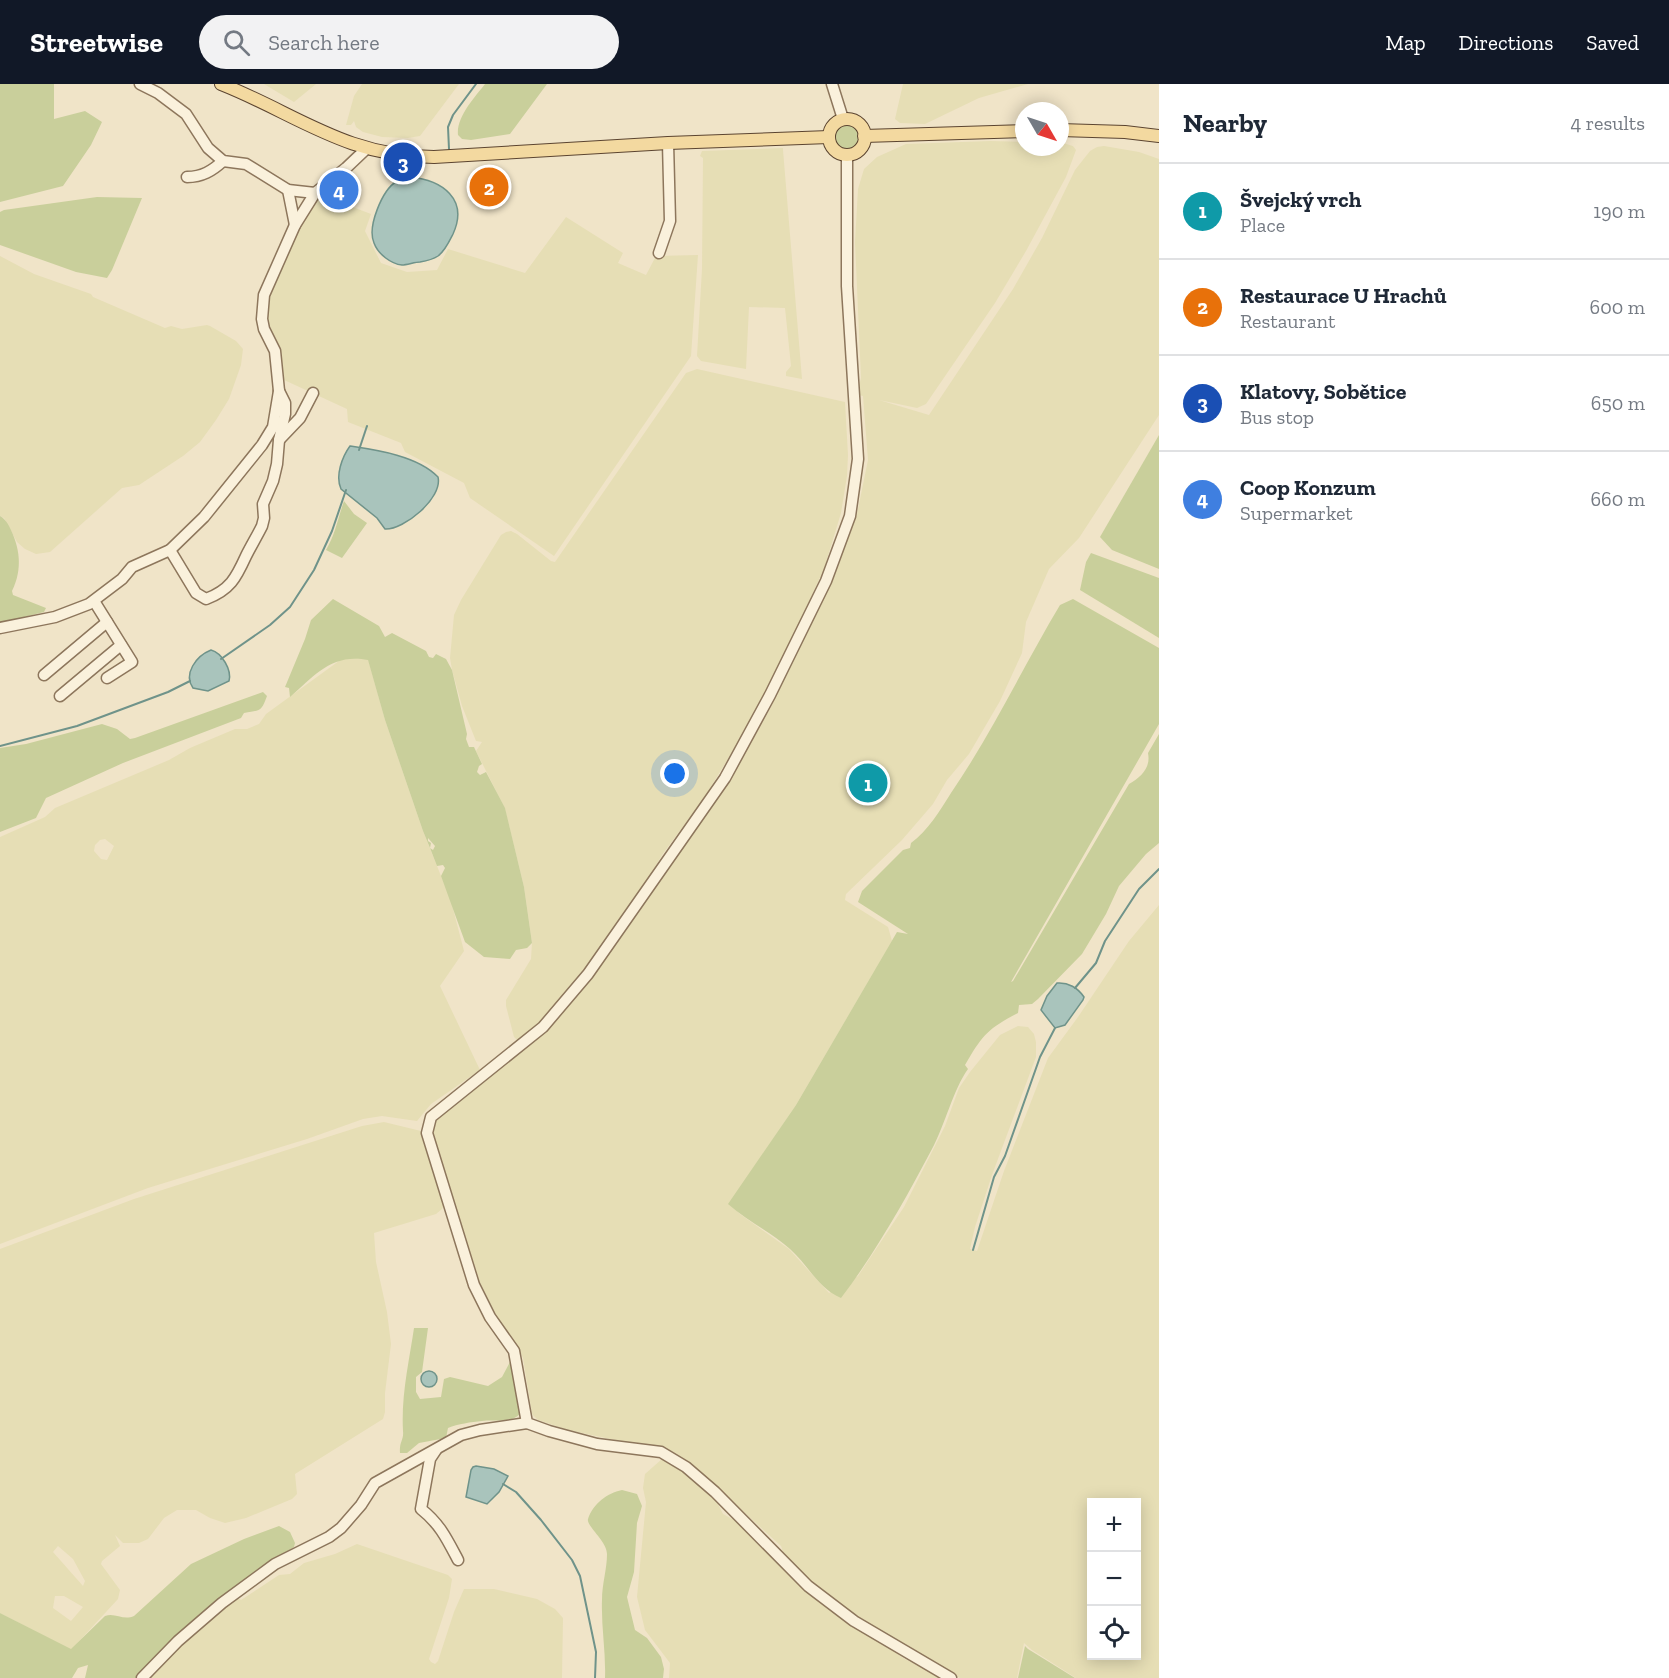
<!DOCTYPE html>
<html lang="en">
<head>
<meta charset="utf-8">
<style>
	:root { --surface:#fff; --page:#f2f2f3; --text:#1f2937; --muted:#747a83; --line:#e0e1e3; --accent:#111827 }
	body { margin:0; font-family:"Zilla Slab",serif; background:var(--page); color:var(--text) }
	.controls { position:absolute; right:18px; bottom:18px; display:grid; overflow:hidden; border-radius:0px; box-shadow:0 3px 15px #0003 }
	.controls button { width:54px; height:54px; display:grid; place-items:center; padding:0; border:0; border-bottom:2px solid var(--line); background:var(--surface); color:var(--text); font:30px sans-serif }
	.compass { position:absolute; left:1015px; top:18px; width:54px; height:54px; border-radius:50%; background:var(--surface); box-shadow:0 3px 15px #0003; rotate:129deg }
	.you { position:absolute; left:675px; top:690px; width:21px; height:21px; margin:-15px; border:4px solid #fff; border-radius:50%; background:#1a73e8; box-shadow:0 0 0 9px #1a73e833 }
	.badge { display:grid; place-items:center; width:39px; height:39px; border-radius:50%; background:var(--accent); color:#fff; font-size:20px; font-weight:700 }
	.pin { position:absolute; translate:-50% -50%; border:3px solid #fff; box-shadow:0 2px 6px #0006 }
	.list { margin:0; padding:0; list-style:none }
	h2 { display:flex; justify-content:space-between; align-items:center; height:78px; margin:0; padding:0 24px; font-size:26px }
	h2 small { font-size:20px; font-weight:400; color:var(--muted) }
	.list li { display:grid; grid-template-columns:39px 1fr auto; gap:18px; align-items:center; box-sizing:border-box; height:96px; padding:0 24px; border-top:2px solid var(--line) }
	.list b { display:block; font-size:22px; white-space:nowrap }
	.list p { margin:0; font-size:20px; white-space:nowrap; color:var(--muted) }
	.list em { font-size:20px; font-style:normal; color:var(--muted) }
	.icon { flex:none; width:33px; height:33px; fill:none; stroke:currentColor; stroke-width:2; stroke-linecap:round; stroke-linejoin:round }
	.map { position:relative; flex:none; width:1159px; height:1594px; overflow:hidden }
	header { display:flex; align-items:center; gap:36px; box-sizing:border-box; height:84px; padding:0 30px; background:var(--accent); color:#fff }
	header strong { font-size:28px }
	nav { display:flex; gap:33px; margin-inline-start:auto; font-size:21px }
	.search { width:420px; height:54px; background:var(--page); display:flex; align-items:center; gap:15px; box-sizing:border-box; padding:0 21px; border-radius:33px; color:var(--muted); font-size:22px }
	main { display:flex }
	aside { flex:1; background:var(--surface) }
	.map>svg:first-child { display:block }
	.farmland { fill:#e6deb5; fill-rule:evenodd }
	.green { fill:#c9cf9b }
	.water { fill:#a9c4bc; stroke:#6f938a; stroke-width:1.5 }
	.lines { fill:none; stroke-linecap:round; stroke-linejoin:round }
	.stream { stroke:#6f938a; stroke-width:2 }
	.minor-casing { stroke:#8d765c; stroke-width:13 }
	.major-casing { stroke:#5b4430; stroke-width:14 }
	.minor { stroke:#faf1dc; stroke-width:10 }
	.major { stroke:#f3d9a0; stroke-width:12 }
</style>
</head>
<body>
<header>
<strong>Streetwise</strong>
<div class="search"><svg class="icon" aria-label="search" viewBox="0 0 24 24"><circle cx="10" cy="10" r="6"/><path d="M15 15l6 6"/></svg>Search here</div>
<nav><a>Map</a><a>Directions</a><a>Saved</a></nav>
</header>
<main>
<div class="map">
<svg width="1159" height="1594" viewBox="0 0 1159 1594">
	<rect width="100%" height="100%" fill="#f0e4c8"/>
	<g class="farmland">
		<path d="M264,0H316L294,18Z"/>
		<path d="M362,0H459L420,52L408,54L382,53L363,48L356,43L354,37L351,41H346L354,12Z"/>
		<path d="M903,0H1028L979,14L925,40L900,39L895,35Z"/>
		<path d="M990,57L1024,58V63H1060V59H1063L1073,62L1076,66L1066,93L1026,167L995,219L926,320L917,324L879,316L929,331L1013,205L1042,154L1075,86L1090,67L1097,63L1104,62L1139,68L1159,75V331L1079,454L1049,485L1026,538L1022,569L1000,617L969,670L947,696L933,720L902,756L846,810L845,816L888,843L892,857L796,1021L729,1120L740,1130L789,1165L829,1209L858,1192L904,1123L945,1042L959,1004L970,988L1000,951L1018,942L1028,943L1034,950L1036,958V973L992,1091L975,1143L970,1165L977,1167L1004,1087L1048,974L1078,933L1129,857L1159,821V1594H1076L1032,1566L1024,1559L1017,1594H960L875,1546L828,1511L789,1477L784,1471L781,1462L688,1377L662,1366L568,1346L538,1336L532,1330L523,1274L518,1263L495,1231L482,1205L432,1047L435,1035L548,945L626,847L664,785L720,710L747,666L771,623L804,549L838,482L857,430L868,376L863,312L859,311L858,306L861,294L855,158L858,105L864,85L877,73L906,60ZM1092,1418H1136V1572H1092Z"/>
		<path d="M783,64V66L802,295L786,292V288L791,282L785,224L749,223L746,285L701,277L697,272L702,185L703,74L700,72L702,67Z"/>
		<path d="M321,111L371,130L365,147L381,179L407,188L437,186L448,165L525,189L566,133L623,169L618,179L646,191L656,172L698,171L691,272L554,472L470,414L464,399L405,368L401,359L348,338L347,325L282,295L263,231L268,209L294,149Z"/>
		<path d="M0,172L34,190L91,210L93,213L165,244L171,242L182,245L207,241L210,242L236,257L243,265L241,281L229,315L216,336L200,358L183,372L139,401L122,404L50,468L36,470L25,465L17,458L4,434L0,432Z"/>
		<path d="M697,285L845,318L848,371L847,392L841,429L824,485L773,596L742,652L704,714L662,771L628,830L545,936L518,957L514,953L506,922V916L531,875L532,859L524,803L505,725L476,667L482,658L476,657L462,622L452,586L450,574L454,531L461,516L501,451L506,448L511,447L517,450L551,477L555,478L686,289Z"/>
		<path d="M343,574L368,575L385,636L423,747L451,817L464,867L440,902L480,986L431,1020L417,1037L382,1032L363,1035L307,1055L148,1104L0,1160V753L45,733L55,724L169,676L190,664L235,645H247L259,640L266,630ZM105,755L114,762L107,776L101,775L94,767L95,761L100,756Z"/>
		<path d="M384,1038L421,1047L445,1119L442,1125L436,1130L374,1149L376,1178L387,1228L391,1260L385,1309V1328L383,1335L295,1390L297,1410L292,1415L246,1434L225,1439L210,1434L196,1426H177L164,1434L148,1455L139,1459H123L115,1451L120,1462L102,1477L101,1480L120,1506L118,1515L71,1566L0,1529V1165L134,1115L362,1042ZM58,1462L73,1475L85,1497L83,1502L53,1468ZM55,1512H64L83,1523L71,1537L53,1524Z"/>
		<path d="M662,1375L668,1376L692,1393L718,1420L723,1430L734,1436L765,1464L883,1559L903,1574L942,1594H669L670,1579L645,1546L637,1513L646,1418L643,1404L645,1390Z"/>
		<path d="M357,1460L448,1491L452,1495L449,1514L429,1575L431,1578L435,1580L438,1577L454,1528L464,1505H494L537,1515L555,1525L563,1534L562,1594H148L176,1563L236,1513L241,1516L279,1491L290,1490L304,1479L335,1470Z"/>
	</g>
	<g class="green">
		<path d="M0,0H54V35L85,27L102,38L91,61L63,102L0,118Z"/>
		<path d="M485,0H547L510,50L471,56L462,55L458,51C456,33 475,13 485,0Z"/>
		<circle cx="847" cy="53" r="14"/>
		<path d="M97,113L142,114L112,186L107,194L76,188L0,161V128L4,126Z"/>
		<path d="M1159,351V485L1112,466L1100,453Z"/>
		<path d="M344,417L354,430L367,439L342,474L326,466C335,451 338,434 344,417Z"/>
		<path d="M0,432C4,434 6,437 9,442C20,463 23,485 12,507L13,511L46,524L44,528L0,539Z"/>
		<path d="M1091,469L1159,494V554L1080,506L1086,478Z"/>
		<path d="M333,515L379,542L385,553L392,549L426,567L429,573L433,574L436,570L446,575L452,586L467,650L466,655L469,663H474L482,680L479,682L477,688L480,691L486,688L505,724L524,803L532,859L527,864L516,866L510,875L484,873L465,858L441,792L445,784L443,781L437,782L430,764L433,766L435,762L428,754V757L431,759L430,764L423,747L385,636L368,576C332,569 315,591 290,613L289,604L285,603L305,555L311,536Z"/>
		<path d="M1073,515L1159,564V640L1011,898L1013,897L1129,700C1141,693 1151,684 1148,669L1159,650V759L1146,770L1119,802L1106,830L1082,870L1038,915L1032,920L1019,921L1018,929C987,945 982,952 965,981L968,985C953,1006 945,1041 932,1065C905,1116 876,1168 841,1214C818,1204 808,1181 790,1165C771,1148 747,1137 728,1120L796,1021L897,848L908,850L858,818L862,807L903,766L910,764L911,759C927,748 941,725 951,709C992,649 1023,583 1060,521Z"/>
		<path d="M263,608L267,612C261,628 261,626 244,629L241,634L123,679L46,714L36,734L0,748V664L26,660L102,640L117,645L130,655L135,654Z"/>
		<path d="M414,1244H428L422,1288L416,1293V1308L420,1315L441,1313L444,1295L450,1293L488,1302L502,1293L511,1276L520,1330C510,1340 495,1335 482,1337C471,1338 458,1340 448,1344L446,1354L419,1359L407,1369H400C399,1358 404,1356 403,1347C401,1312 409,1278 414,1244Z"/>
		<path d="M622,1406L637,1410L642,1422L637,1439L634,1488L627,1513L635,1546L647,1554L661,1573L664,1585L663,1594H605C606,1568 601,1542 602,1516C602,1500 607,1485 607,1470C607,1457 586,1442 588,1435C593,1420 607,1409 622,1406Z"/>
		<path d="M279,1442L290,1448L295,1459L294,1463L273,1477L138,1594H85L88,1581L78,1584L72,1594H0V1529L71,1565L105,1532C115,1528 123,1537 134,1532L191,1480L244,1455Z"/>
		<path d="M1025,1562L1028,1565L1075,1594H1018Z"/>
	</g>
	<g class="water">
		<path d="M410,93C442,96 469,115 453,150C449,158 445,167 438,172C432,176 426,177 420,178C415,178 407,181 402,181C391,180 378,170 374,159C367,143 382,106 397,97C400,95 405,94 410,93Z"/>
		<path d="M350,362C377,366 418,372 438,393C443,414 404,446 385,445L377,434L341,405C335,392 342,373 350,362Z"/>
		<path d="M211,566C222,569 232,586 229,597L208,607L193,604C183,590 196,572 211,566Z"/>
		<path d="M1057,899C1068,898 1078,904 1084,913L1083,916L1065,941L1055,944L1041,926L1047,912Z"/>
		<circle cx="429" cy="1295" r="8"/>
		<path d="M476,1382L494,1385L508,1392L499,1408L487,1420L466,1413L471,1386L473,1383Z"/>
	</g>
	<g class="lines">
		<g class="stream">
			<path d="M449,65L448,43L453,31L476,0"/>
			<path d="M359,366L367,342"/>
			<path d="M221,575L270,541L290,523L314,486L332,447L346,406"/>
			<path d="M0,662L77,642L168,608L190,597"/>
			<path d="M1075,904L1096,879L1105,857L1139,805L1159,785"/>
			<path d="M973,1166L994,1093L1005,1072L1040,973L1055,944"/>
			<path d="M503,1400L516,1408L541,1436L572,1476L580,1492L596,1568L595,1594"/>
		</g>
		<g class="minor-casing">
			<g id="minor">
				<path d="M140,0L158,9L186,30L208,64L223,77L246,80L288,106L315,109"/>
				<path d="M832,0L843,35"/>
				<path d="M847,71V202L858,375L850,432L826,497L770,611L725,694L588,890L543,943L431,1033L427,1049L474,1201L490,1233L514,1267L527,1339L549,1347L597,1360L661,1368L686,1383L715,1408L808,1502L854,1537L951,1594"/>
				<path d="M187,93C202,93 212,87 223,77"/>
				<path d="M288,106L295,141"/>
				<path d="M659,169L670,137L668,59"/>
				<path d="M279,356L300,334L313,309"/>
				<path d="M170,466L196,509L206,515C230,506 236,494 246,472C251,462 257,452 262,442L264,434L263,420L273,397L277,380L279,356L285,330V319L279,307"/>
				<path d="M94,517L132,578L107,594"/>
				<path d="M0,544L55,533L89,520L122,495L132,483L170,466L204,433L262,361L273,343L279,307L275,267L264,245L262,235L264,211L295,141L315,109L346,84L366,65"/>
				<path d="M44,591L107,538"/>
				<path d="M60,612L121,561"/>
				<path d="M436,1366L430,1375L421,1425C440,1440 447,1455 458,1476"/>
				<path d="M142,1594L178,1557L222,1519L275,1480L329,1453L341,1444L361,1421L375,1399L461,1351L480,1346L527,1339"/>
			</g>
		</g>
		<g class="major-casing">
			<g id="major">
				<path d="M221,0C297,30 346,73 434,73L668,59L829,53"/>
				<circle cx="847" cy="53" r="18"/>
				<path d="M1060,46L1125,48L1159,52"/>
				<path d="M864,52L1024,47"/>
			</g>
		</g>
		<use href="#minor" class="minor"/>
		<use href="#major" class="major"/>
	</g>
</svg>
<div class="controls">
<button>+</button>
<button>−</button>
<button><svg class="icon" aria-label="locate" viewBox="0 0 24 24"><circle cx="12" cy="12" r="6"/><path d="M12 2v4M12 18v4M2 12h4M18 12h4"/></svg></button>
</div>
<svg class="compass" viewBox="-18 -18 36 36"><path d="M0-13l5 13h-10z" fill="#e53935"/><path d="M0 13l5-13h-10z" fill="#747a83"/></svg>
<div class="you"></div>
<div class="pin badge" style="left:868px;top:699px;background:#0f9aa8">1</div>
<div class="pin badge" style="left:489px;top:103px;background:#e8710a">2</div>
<div class="pin badge" style="left:403px;top:78px;background:#1a4fb4">3</div>
<div class="pin badge" style="left:339px;top:106px;background:#3f7fe0">4</div>
</div>
<aside>
<h2>Nearby<small>4 results</small></h2>
<ul class="list">
<li><span class="badge" style="background:#0f9aa8">1</span><div><b>Švejcký vrch</b><p>Place</p></div><em>190 m</em></li>
<li><span class="badge" style="background:#e8710a">2</span><div><b>Restaurace U Hrachů</b><p>Restaurant</p></div><em>600 m</em></li>
<li><span class="badge" style="background:#1a4fb4">3</span><div><b>Klatovy, Sobětice</b><p>Bus stop</p></div><em>650 m</em></li>
<li><span class="badge" style="background:#3f7fe0">4</span><div><b>Coop Konzum</b><p>Supermarket</p></div><em>660 m</em></li>
</ul>
</aside>
</main>
</body>
</html>
